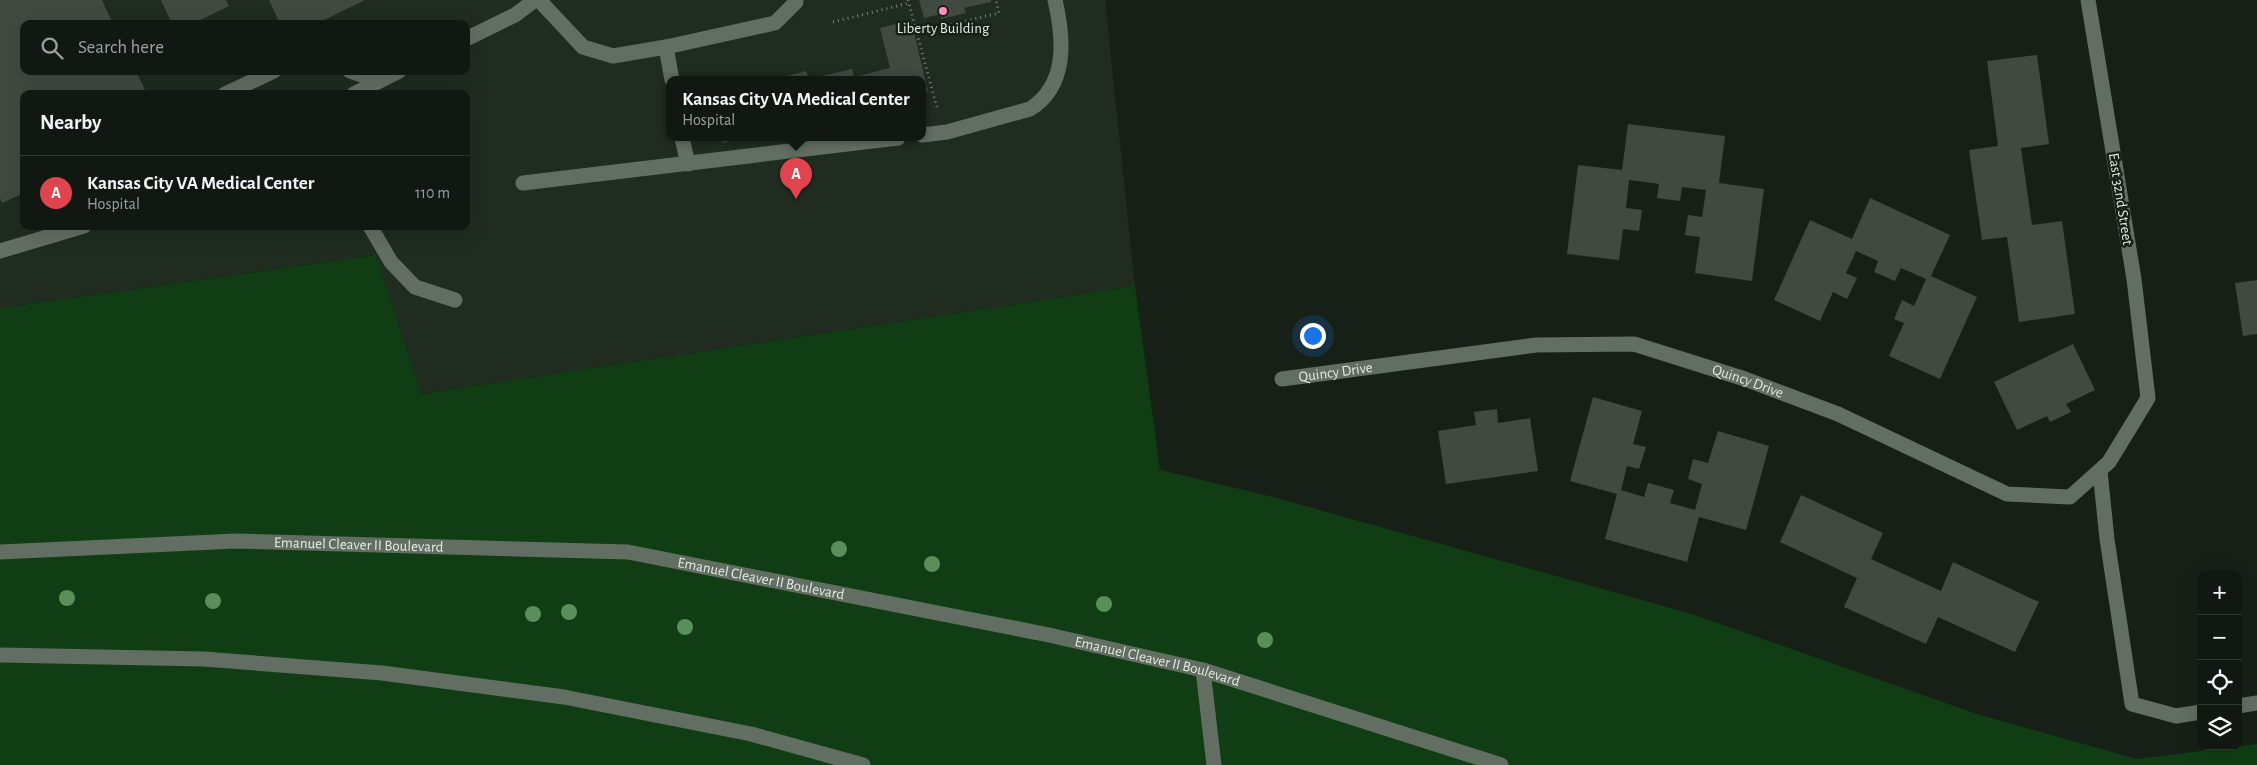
<!DOCTYPE html>
<html lang="en">
<head>
<meta charset="utf-8">
<style>
	:root { --surface:#111811; --page:#1e251f; --text:#f1f3f6; --muted:#9ca09f; --line:#303731; --accent:#2563eb }
	body { margin:0; font-family:"Alegreya Sans",sans-serif; background:var(--page); color:var(--text) }
	.controls { position:absolute; right:15px; bottom:15px; display:grid; overflow:hidden; border-radius:10px; box-shadow:0 5px 20px #0002 }
	.controls button { width:45px; height:45px; display:grid; place-items:center; padding:0; border:0; border-bottom:1px solid var(--line); background:var(--surface); color:var(--text); font:25px sans-serif }
	.you { position:absolute; left:1312px; top:335px; width:18px; height:18px; margin:-12px; border:4px solid #fff; border-radius:50%; background:#1a73e8; box-shadow:0 0 0 8px #1a73e833 }
	.badge { display:grid; place-items:center; width:32px; height:32px; border-radius:50%; background:var(--accent); color:#fff; font-size:16px; font-weight:700 }
	.pin { position:absolute; translate:-50% -41px; filter:drop-shadow(0 1px 2px #0008) }
	.pin::after { content:''; position:absolute; top:26px; width:18px; height:15px; background:inherit; clip-path:polygon(0 0,100% 0,50% 100%) }
	.popup { position:absolute; left:666px; top:76px; width:260px; height:65px; box-sizing:border-box; display:grid; place-content:center; border-radius:10px; background:var(--surface); filter:drop-shadow(0 1px 4px #0005); font-size:16px; white-space:nowrap; color:var(--muted) }
	.popup b { font-size:19px; color:var(--text) }
	.popup::after { content:''; position:absolute; left:50%; top:100%; margin-left:-10px; border:10px solid transparent; border-top-color:var(--surface) }
	.list { margin:0; padding:0; list-style:none }
	h2 { display:flex; justify-content:space-between; align-items:center; height:65px; margin:0; padding:0 20px; font-size:21px }
	h2 small { font-size:16px; font-weight:400; color:var(--muted) }
	.list li { display:grid; grid-template-columns:32px 1fr auto; gap:15px; align-items:center; box-sizing:border-box; height:75px; padding:0 20px; border-top:1px solid var(--line) }
	.list b { display:block; font-size:19px; white-space:nowrap }
	.list p { margin:0; font-size:16px; white-space:nowrap; color:var(--muted) }
	.list em { font-size:16px; font-style:normal; color:var(--muted) }
	.icon { flex:none; width:28px; height:28px; fill:none; stroke:currentColor; stroke-width:2; stroke-linecap:round; stroke-linejoin:round }
	.map { position:relative; flex:none; width:2257px; height:765px; overflow:hidden }
	.search { position:absolute; background:var(--surface); box-shadow:0 5px 20px #0002; left:20px; top:20px; width:450px; height:55px; display:flex; align-items:center; gap:12px; box-sizing:border-box; padding:0 18px; border-radius:10px; color:var(--muted); font-size:19px }
	.panel { position:absolute; background:var(--surface); box-shadow:0 5px 20px #0002; left:20px; top:90px; width:450px; height:140px; border-radius:10px }
	.map>svg:first-child { display:block }
	.built { fill:#1f2c1f; fill-rule:evenodd }
	.green { fill:#103d14 }
	.building { fill:#404a40 }
	.lines { fill:none; stroke-linecap:round; stroke-linejoin:round }
	.path { stroke:#7a817a; stroke-width:3; stroke-dasharray:1 4; stroke-linecap:butt }
	.service { stroke:#636e63; stroke-width:15 }
	.minor { stroke:#636e63; stroke-width:15 }
	.secondary { stroke:#636e63; stroke-width:15 }
	.tree { fill:#5a8e5a }
	.poi-dot { fill:#fe8ebd; stroke:#172017; stroke-width:2 }
	.labels { text-anchor:middle; stroke-width:5; stroke-linejoin:round; paint-order:stroke }
	.poi-label { font-size:15px; fill:#e3e9e3; stroke:#172017 }
	.street-label { font-size:15px; fill:#e3e9e3; stroke:#172017 }
</style>
</head>
<body>
<div class="map">
<svg width="2257" height="765" viewBox="0 0 2257 765">
	<rect width="100%" height="100%" fill="#172017"/>
	<path class="built" d="M0,0H1105L1135,286L420,394L375,255L0,308ZM24,24H466V71H24ZM670,80H922V138H670ZM24,94H466V226H24Z"/>
	<path class="green" d="M376,255L421,394L1135,286L1160,470L1273,497L1692,614L1977,714L2137,759L2257,744V765H0V308Z"/>
	<g class="building">
		<path d="M0,0H102L113,24H24V71H136L147,94H24V171L22,172L24,193L2,203L0,198Z"/>
		<path d="M161,0H226L229,6L192,24H172Z"/>
		<path d="M269,0H365L316,24H280Z"/>
		<path d="M919,0H991V2L964,8L966,13L941,19V14L924,18Z"/>
		<path d="M911,20L928,91L922,93V80H780L779,78L806,71L809,79L852,69L854,77L890,68L880,28Z"/>
		<path d="M2037,55L2049,144L2021,148L2032,225L2062,221L2075,314L2019,322L2007,237L1982,240L1969,150L1998,146L1987,61Z"/>
		<path d="M1628,124L1725,136L1719,183L1764,189L1752,281L1695,273L1700,237L1685,235L1688,215L1702,217L1706,190L1682,187L1680,201L1657,198L1659,184L1629,180L1626,208L1642,210L1639,231L1623,229L1619,260L1567,254L1578,165L1622,170Z"/>
		<path d="M721,138H740L723,143Z"/>
		<path d="M1870,198L1950,235L1931,276L1977,297L1940,379L1889,356L1904,323L1894,319L1902,300L1914,306L1926,279L1901,268L1895,281L1874,272L1878,261L1856,251L1846,273L1857,278L1847,299L1833,292L1820,321L1774,300L1810,220L1852,239Z"/>
		<path d="M2257,280V334L2243,336L2235,283Z"/>
		<path d="M2073,344L2095,390L2066,404L2071,412L2050,422L2047,416L2017,430L1994,382Z"/>
		<path d="M1593,397L1642,411L1633,444L1646,447L1639,469L1627,466L1621,490L1644,497L1648,483L1674,490L1670,503L1695,510L1702,484L1688,479L1693,459L1708,463L1718,431L1769,446L1746,530L1699,517L1687,562L1605,539L1617,494L1570,481Z"/>
		<path d="M1497,409L1498,423L1530,418L1538,471L1446,484L1438,431L1476,425L1474,412Z"/>
		<path d="M1801,495L1883,533L1871,559L1941,591L1953,562L2039,602L2015,652L1938,617L1926,644L1844,607L1857,578L1780,542Z"/>
	</g>
	<g class="lines">
		<g class="path">
			<path d="M908,0L937,108"/>
			<path d="M833,22L909,3"/>
			<path d="M917,33L999,13L996,0"/>
		</g>
		<g class="service">
			<path d="M539,0L583,47L613,56L666,47L775,23L796,2"/>
			<path d="M466,39L515,15L535,0"/>
			<path d="M666,47L672,80"/>
			<path d="M350,71L378,81"/>
			<path d="M225,94L274,71"/>
			<path d="M354,94L399,71"/>
			<path d="M922,135L947,132L1030,109C1068,85 1064,39 1055,0"/>
			<path d="M682,138L688,164"/>
			<path d="M523,183L898,138"/>
			<path d="M370,226L391,262L415,287L455,300"/>
			<path d="M0,251L84,226"/>
			<path d="M2100,471L2107,539L2132,704L2176,716L2201,712"/>
			<path d="M2238,706L2257,703"/>
		</g>
		<g class="minor">
			<path id="s1" d="M1282,379L1536,345L1634,344L1745,379L1838,414L2007,494L2070,497L2109,462L2148,398L2134,279L2088,0"/>
			<path d="M1203,670L1214,765"/>
		</g>
		<g class="secondary">
			<path id="s2" d="M0,552L236,541L628,552L1049,635L1203,670L1501,765"/>
			<path d="M0,655L204,659L382,673L564,697L751,734L863,765"/>
		</g>
	</g>
	<g class="tree">
		<circle cx="839" cy="549" r="8"/>
		<circle cx="932" cy="564" r="8"/>
		<circle cx="67" cy="598" r="8"/>
		<circle cx="213" cy="601" r="8"/>
		<circle cx="1104" cy="604" r="8"/>
		<circle cx="569" cy="612" r="8"/>
		<circle cx="533" cy="614" r="8"/>
		<circle cx="685" cy="627" r="8"/>
		<circle cx="1265" cy="640" r="8"/>
	</g>
	<circle class="poi-dot" cx="943" cy="11" r="5"/>
	<g class="labels">
		<g class="poi-label">
			<text x="943" y="33">Liberty Building</text>
		</g>
		<g class="street-label">
			<text transform="translate(2121 199) rotate(81)" y="5">East 32nd Street</text>
			<text dy="5" stroke="none"><textPath href="#s1" startOffset="54">Quincy Drive</textPath></text>
			<text dy="5" stroke="none"><textPath href="#s1" startOffset="474">Quincy Drive</textPath></text>
			<text dy="5" stroke="none"><textPath href="#s2" startOffset="359">Emanuel Cleaver II Boulevard</textPath></text>
			<text dy="5" stroke="none"><textPath href="#s2" startOffset="764">Emanuel Cleaver II Boulevard</textPath></text>
			<text dy="5" stroke="none"><textPath href="#s2" startOffset="1169">Emanuel Cleaver II Boulevard</textPath></text>
		</g>
	</g>
</svg>
<div class="controls">
<button>+</button>
<button>−</button>
<button><svg class="icon" aria-label="locate" viewBox="0 0 24 24"><circle cx="12" cy="12" r="6"/><path d="M12 2v4M12 18v4M2 12h4M18 12h4"/></svg></button>
<button><svg class="icon" aria-label="layers" viewBox="0 0 24 24"><path d="M12 4l9 5-9 5-9-5zM3 14l9 5 9-5"/></svg></button>
</div>
<div class="you"></div>
<div class="pin badge" style="left:796px;top:199px;background:#e0444e">A</div>
<div class="popup"><b>Kansas City VA Medical Center</b>Hospital</div>
<div class="search"><svg class="icon" aria-label="search" viewBox="0 0 24 24"><circle cx="10" cy="10" r="6"/><path d="M15 15l6 6"/></svg>Search here</div>
<section class="panel">
<h2>Nearby<small></small></h2>
<ul class="list">
<li><span class="badge" style="background:#e0444e">A</span><div><b>Kansas City VA Medical Center</b><p>Hospital</p></div><em>110 m</em></li>
</ul>
</section>
</div>
</body>
</html>
